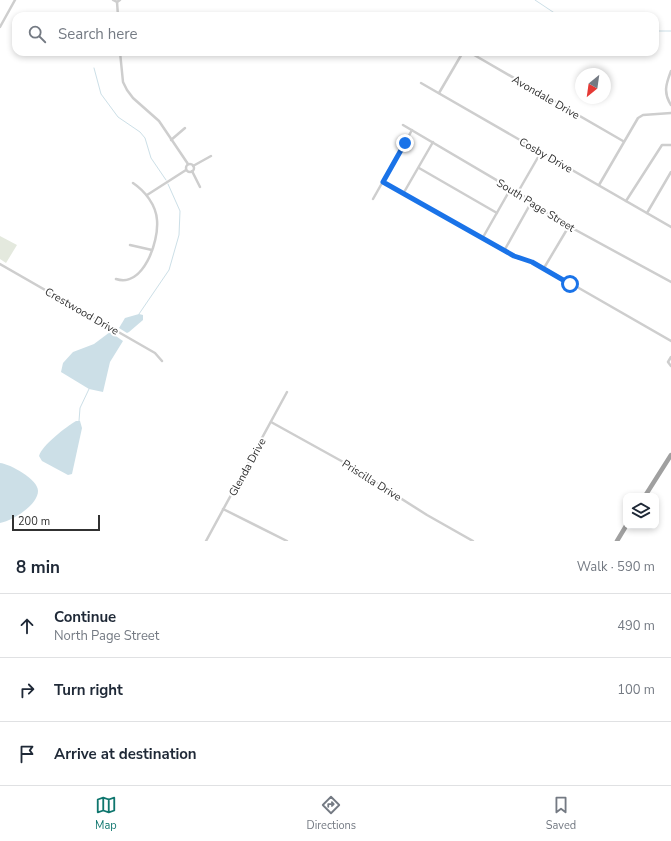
<!DOCTYPE html>
<html lang="en">
<head>
<meta charset="utf-8">
<style>
	:root { --surface:#fff; --page:#f6f6f7; --text:#1f2937; --muted:#747a83; --line:#e0e1e3; --accent:#0f766e }
	body { margin:0; font-family:"Nunito Sans",sans-serif; background:var(--page); color:var(--text) }
	.controls { position:absolute; right:12px; bottom:12px; display:grid; overflow:hidden; border-radius:8px; box-shadow:0 2px 6px #0003 }
	.controls button { width:36px; height:36px; display:grid; place-items:center; padding:0; border:0; border-bottom:1px solid var(--line); background:var(--surface); color:var(--text); font:20px sans-serif }
	.compass { position:absolute; left:575px; top:68px; width:36px; height:36px; border-radius:50%; background:var(--surface); box-shadow:0 2px 6px #0003; rotate:209deg }
	.scale { position:absolute; left:12px; bottom:10px; width:88px; box-sizing:border-box; padding-left:4px; border:2px solid #313131; border-top:0; font-size:11px; line-height:14px; white-space:nowrap; color:#313131; -webkit-text-stroke:3px #fff; paint-order:stroke }
	.stop { position:absolute; width:12px; height:12px; margin:-9px; border:3px solid #1a73e8; border-radius:50%; background:#fff }
	.stop.end { background:#1a73e8; border-color:#fff; box-shadow:0 1px 4px #0008 }
	.list { margin:0; padding:0; list-style:none }
	h2 { display:flex; justify-content:space-between; align-items:center; height:52px; margin:0; padding:0 16px; font-size:17px }
	h2 small { font-size:13px; font-weight:400; color:var(--muted) }
	.list li { display:grid; grid-template-columns:26px 1fr auto; gap:12px; align-items:center; box-sizing:border-box; height:64px; padding:0 16px; border-top:1px solid var(--line) }
	.list b { display:block; font-size:15px; white-space:nowrap }
	.list p { margin:0; font-size:13px; white-space:nowrap; color:var(--muted) }
	.list em { font-size:13px; font-style:normal; color:var(--muted) }
	.icon { flex:none; width:22px; height:22px; fill:none; stroke:currentColor; stroke-width:2; stroke-linecap:round; stroke-linejoin:round }
	.map { position:relative; flex:none; width:671px; height:541px; overflow:hidden }
	.search { position:absolute; background:var(--surface); box-shadow:0 2px 6px #0003; left:12px; right:12px; top:12px; height:44px; display:flex; align-items:center; gap:10px; box-sizing:border-box; padding:0 14px; border-radius:12px; color:var(--muted); font-size:15px }
	.sheet { height:244px; background:var(--surface) }
	nav { display:flex; justify-content:space-around; align-items:center; box-sizing:border-box; height:56px; border-top:1px solid var(--line); background:var(--surface); font-size:11px; color:var(--muted) }
	nav a { display:grid; justify-items:center; gap:2px }
	nav .on { color:var(--accent) }
	.map>svg:first-child { display:block }
	.green { fill:#e4e9de }
	.water { fill:#ccdfe7 }
	.lines { fill:none; stroke-linecap:round; stroke-linejoin:round }
	.stream { stroke:#ccdfe7; stroke-width:1 }
	.minor { stroke:#cecece; stroke-width:2.5 }
	.trunk { stroke:#a0a0a0; stroke-width:4.5 }
	.route { stroke:#1a73e8; stroke-width:5 }
	.labels { text-anchor:middle; stroke-width:4; stroke-linejoin:round; paint-order:stroke }
	.street-label { font-size:11px; fill:#313131; stroke:#fff }
</style>
</head>
<body>
<div class="map">
<svg width="671" height="541" viewBox="0 0 671 541">
	<rect width="100%" height="100%" fill="#fff"/>
	<path class="green" d="M0,236L17,245L6,263L0,259Z"/>
	<g class="water">
		<path d="M139,314L143,315V320L129,332L127,333L119,328L125,318Z"/>
		<path d="M110,332L123,341L110,362L103,392L89,389L61,372L63,363L73,352L94,344Z"/>
		<path d="M76,421H80L82,428L72,474L68,475L42,461L39,456C42,445 66,427 76,421Z"/>
		<path d="M0,463C10,464 38,479 38,491C38,505 12,521 0,523Z"/>
	</g>
	<g class="lines">
		<g class="stream">
			<path d="M535,0L559,16"/>
			<path d="M655,31H671"/>
			<path d="M94,68L101,94L118,117L140,132L145,138L151,158L166,180"/>
			<path d="M139,314L169,270L179,235L180,211L168,184"/>
			<path d="M79,421L80,408L89,389"/>
		</g>
		<g class="minor">
			<path d="M113,0L117,2L120,0"/>
			<path d="M117,2L118,16"/>
			<path d="M0,27L15,0"/>
			<path d="M120,52L123,82L127,90L133,98L159,121L188,164"/>
			<path d="M469,52L623,141"/>
			<path d="M671,71C666,84 663,93 671,105"/>
			<path d="M421,83L671,227"/>
			<path d="M439,93L463,52"/>
			<path d="M403,125L532,201L550,216L671,282"/>
			<path d="M171,140L185,128"/>
			<circle cx="190" cy="168" r="4"/>
			<path d="M193,166L211,156"/>
			<path d="M419,168L497,213"/>
			<path d="M192,171L200,187"/>
			<path d="M383,182L514,257L532,262L544,268L671,341"/>
			<path d="M599,185L638,118L643,115L671,113"/>
			<path d="M518,192L541,152"/>
			<path d="M403,194L433,142"/>
			<path d="M147,195L186,170"/>
			<path d="M373,199L412,130"/>
			<path d="M626,201L662,145H671"/>
			<path d="M647,213L671,172"/>
			<path d="M482,239L511,188"/>
			<path d="M130,245L152,250"/>
			<path d="M504,251L532,201"/>
			<path d="M0,264L155,353L162,361"/>
			<path d="M544,268L569,226"/>
			<path d="M116,279C143,288 159,242 157,220C156,205 145,191 133,183"/>
			<path d="M671,357L668,362L671,366"/>
			<path d="M271,422L345,463L427,515L473,541"/>
			<path d="M223,509L287,541"/>
			<path d="M206,541L287,392"/>
		</g>
		<g class="trunk">
			<path d="M645,496L671,455"/>
			<path d="M617,541L626,526"/>
		</g>
	</g>
	<g class="lines">
		<path class="route" d="M405,143L383,182L514,256L532,262L570,284"/>
	</g>
	<g class="labels">
		<g class="street-label">
			<text transform="translate(546 97) rotate(30)" y="4">Avondale Drive</text>
			<text transform="translate(546 155) rotate(30)" y="4">Cosby Drive</text>
			<text transform="translate(536 205) rotate(32)" y="4">South Page Street</text>
			<text transform="translate(82 311) rotate(30)" y="4">Crestwood Drive</text>
			<text transform="translate(247 467) rotate(-61)" y="4">Glenda Drive</text>
			<text transform="translate(372 480) rotate(32)" y="4">Priscilla Drive</text>
		</g>
	</g>
</svg>
<div class="controls">
<button><svg class="icon" aria-label="layers" viewBox="0 0 24 24"><path d="M12 4l9 5-9 5-9-5zM3 14l9 5 9-5"/></svg></button>
</div>
<svg class="compass" viewBox="-18 -18 36 36"><path d="M0-13l5 13h-10z" fill="#e53935"/><path d="M0 13l5-13h-10z" fill="#747a83"/></svg>
<div class="scale">200 m</div>
<div class="stop" style="left:570px;top:284px"></div>
<div class="stop end" style="left:405px;top:143px"></div>
<div class="search"><svg class="icon" aria-label="search" viewBox="0 0 24 24"><circle cx="10" cy="10" r="6"/><path d="M15 15l6 6"/></svg>Search here</div>
</div>
<section class="sheet">
<h2>8 min<small>Walk · 590 m</small></h2>
<ul class="list">
<li><svg class="icon" aria-label="ahead" viewBox="0 0 24 24"><path d="M12 20V5M6 11l6-6 6 6"/></svg><div><b>Continue</b><p>North Page Street</p></div><em>490 m</em></li>
<li><svg class="icon" aria-label="right" viewBox="0 0 24 24"><path d="M7 20v-9h11M14 6l5 5-5 5"/></svg><div><b>Turn right</b></div><em>100 m</em></li>
<li><svg class="icon" aria-label="arrive" viewBox="0 0 24 24"><path d="M6 21V4h12l-3 4 3 4H6"/></svg><div><b>Arrive at destination</b></div></li>
</ul>
</section>
<nav>
<a class="on"><svg class="icon" aria-label="map" viewBox="0 0 24 24"><path d="M3 6l6-2 6 2 6-2v14l-6 2-6-2-6 2zM9 4v14M15 6v14"/></svg>Map</a>
<a><svg class="icon" aria-label="directions" viewBox="0 0 24 24"><path d="M12 3l9 9-9 9-9-9zM9 14v-3h6M13 9l2 2-2 2"/></svg>Directions</a>
<a><svg class="icon" aria-label="saved" viewBox="0 0 24 24"><path d="M7 4h10v16l-5-4-5 4z"/></svg>Saved</a>
</nav>
</body>
</html>
